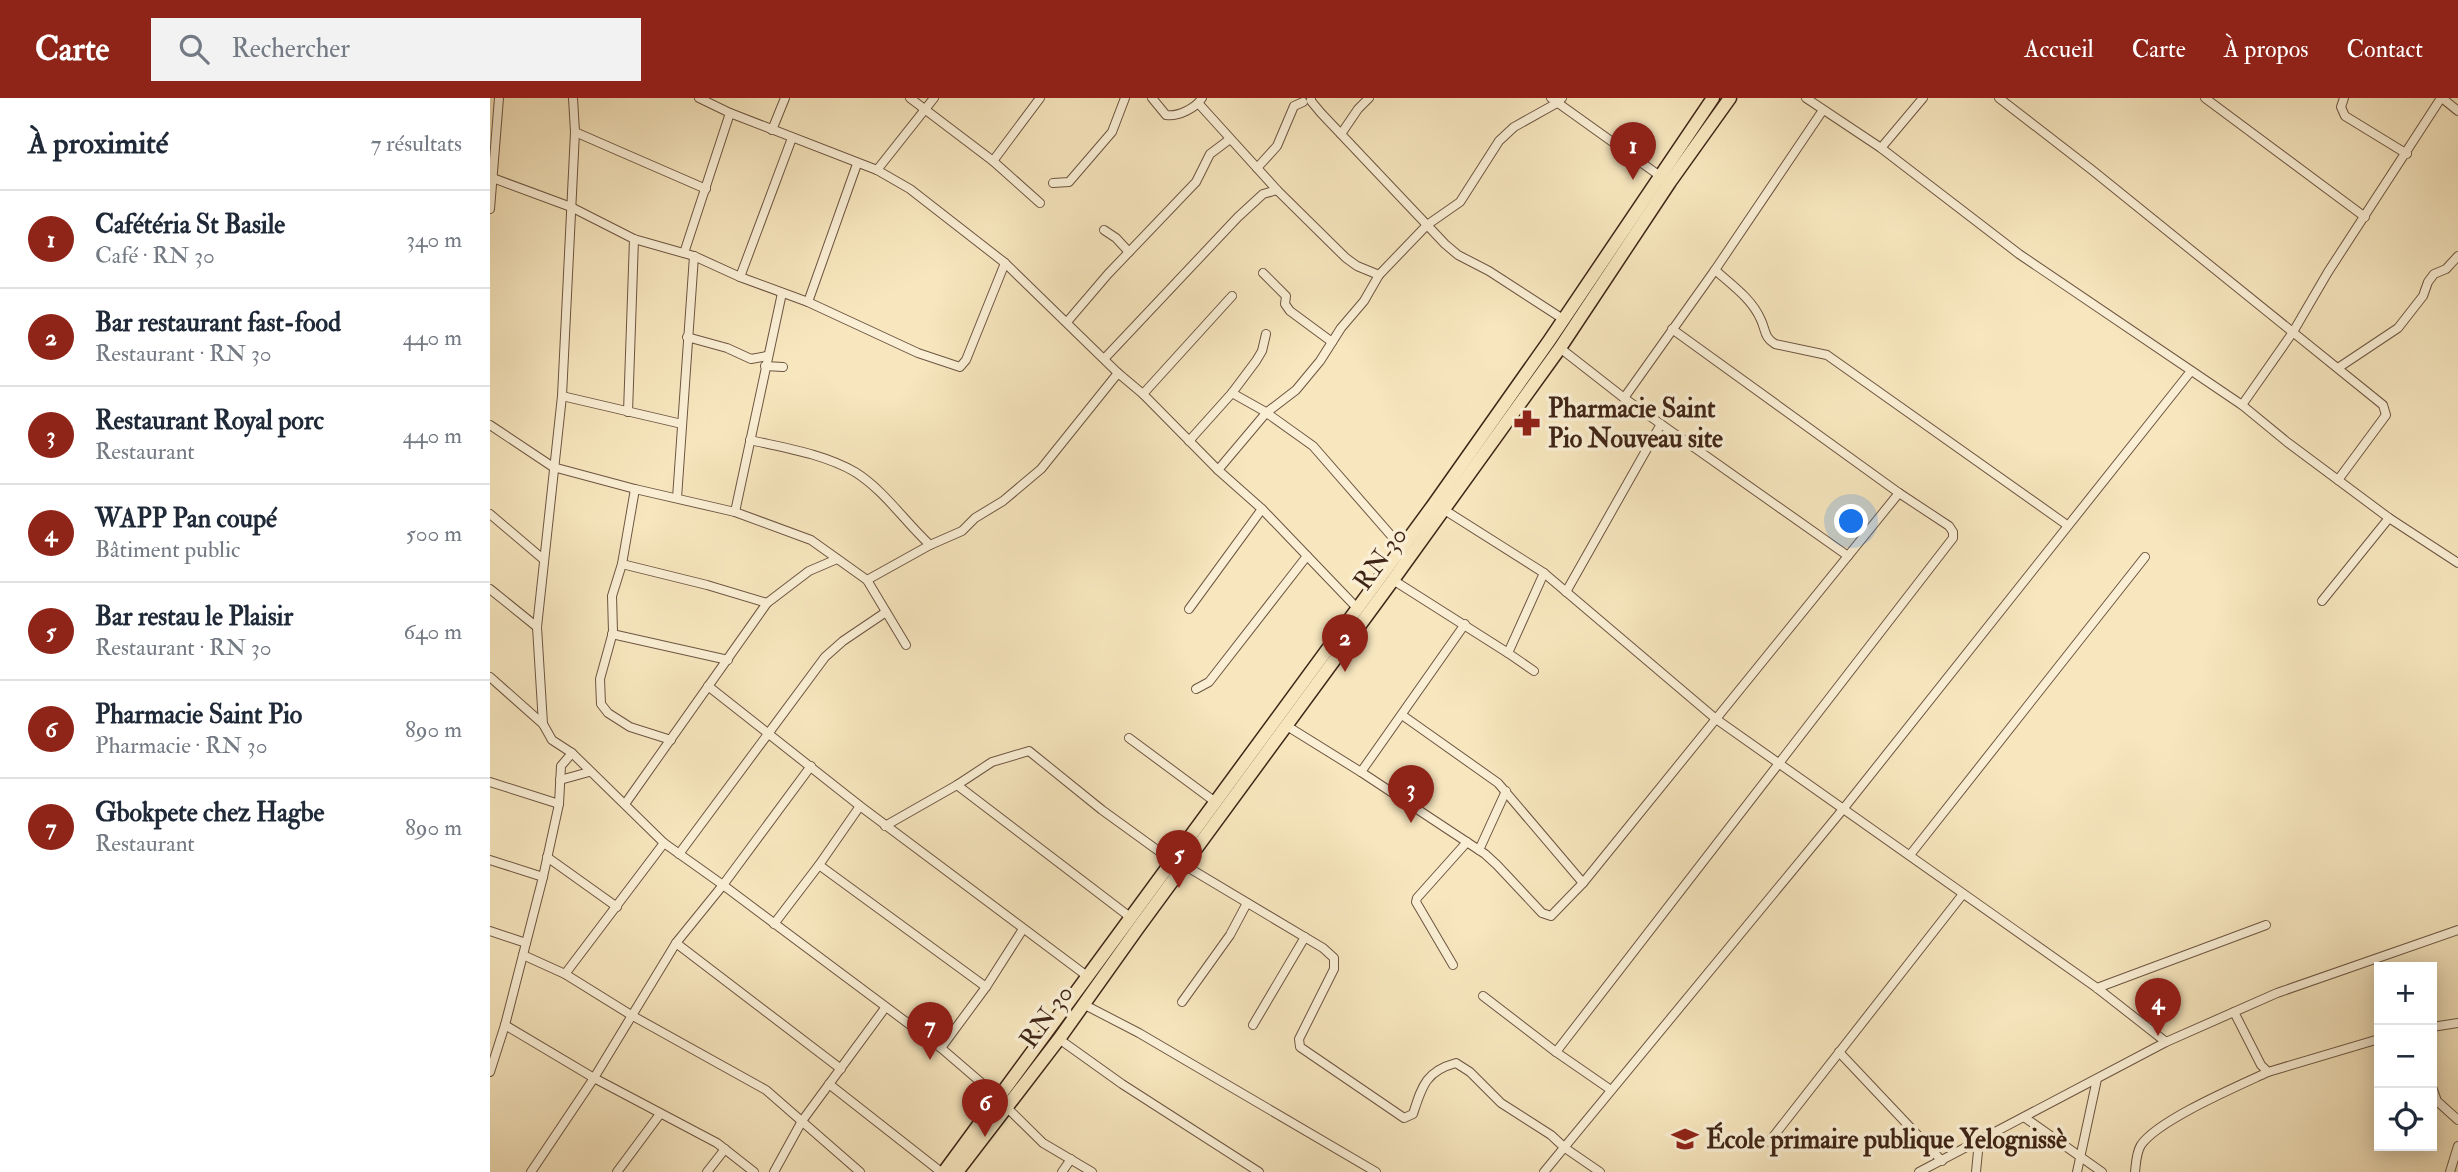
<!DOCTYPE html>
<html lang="fr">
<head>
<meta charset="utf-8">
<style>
	:root { --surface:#fff; --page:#f2f2f3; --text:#1f2937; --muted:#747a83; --line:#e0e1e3; --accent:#8f2418 }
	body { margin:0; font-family:"IM FELL Double Pica",serif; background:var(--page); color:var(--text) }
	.controls { position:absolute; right:21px; bottom:21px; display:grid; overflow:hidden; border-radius:0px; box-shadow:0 4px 18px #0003 }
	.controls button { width:63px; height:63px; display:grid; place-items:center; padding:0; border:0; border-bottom:2px solid var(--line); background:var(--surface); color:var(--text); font:35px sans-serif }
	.you { position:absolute; left:1362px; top:424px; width:24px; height:24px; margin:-18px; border:5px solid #fff; border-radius:50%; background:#1a73e8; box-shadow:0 0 0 10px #1a73e833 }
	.badge { display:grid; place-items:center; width:46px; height:46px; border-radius:50%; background:var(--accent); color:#fff; font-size:23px; font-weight:700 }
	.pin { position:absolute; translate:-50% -58px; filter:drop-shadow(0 2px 4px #0008) }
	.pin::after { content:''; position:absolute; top:37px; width:24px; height:21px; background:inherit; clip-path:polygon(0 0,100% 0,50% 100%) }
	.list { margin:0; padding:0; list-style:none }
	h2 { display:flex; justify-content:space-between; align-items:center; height:91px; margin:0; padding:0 28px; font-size:30px }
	h2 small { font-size:23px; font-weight:400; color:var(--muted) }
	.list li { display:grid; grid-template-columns:46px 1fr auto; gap:21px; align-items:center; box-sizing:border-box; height:98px; padding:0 28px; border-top:2px solid var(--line) }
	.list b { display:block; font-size:26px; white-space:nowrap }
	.list p { margin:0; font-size:23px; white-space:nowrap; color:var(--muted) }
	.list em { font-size:23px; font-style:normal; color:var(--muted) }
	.icon { flex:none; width:38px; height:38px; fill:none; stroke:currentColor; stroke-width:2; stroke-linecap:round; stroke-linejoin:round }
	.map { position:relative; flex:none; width:1968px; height:1074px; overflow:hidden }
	header { display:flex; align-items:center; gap:42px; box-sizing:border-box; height:98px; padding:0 35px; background:var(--accent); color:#fff }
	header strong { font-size:33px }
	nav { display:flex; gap:38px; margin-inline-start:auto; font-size:24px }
	.search { width:490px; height:63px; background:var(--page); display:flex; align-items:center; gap:18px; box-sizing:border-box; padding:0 24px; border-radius:0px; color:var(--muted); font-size:26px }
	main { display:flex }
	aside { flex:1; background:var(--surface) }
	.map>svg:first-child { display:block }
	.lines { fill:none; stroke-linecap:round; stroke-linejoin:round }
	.minor-casing { stroke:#6d5541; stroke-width:10 }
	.primary-casing { stroke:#3f2517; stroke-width:15 }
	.minor { stroke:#faefd5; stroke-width:8 }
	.primary { stroke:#f7e6be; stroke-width:12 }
	.labels { text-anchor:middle; stroke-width:7; stroke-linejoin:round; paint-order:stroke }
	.poi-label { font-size:26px; font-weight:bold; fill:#3f2517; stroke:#faefd5; text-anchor:start }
	.street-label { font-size:26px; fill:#3f2517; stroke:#faefd5 }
</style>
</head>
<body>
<header>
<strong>Carte</strong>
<div class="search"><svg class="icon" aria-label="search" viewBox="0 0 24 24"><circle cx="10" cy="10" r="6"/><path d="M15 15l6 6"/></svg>Rechercher</div>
<nav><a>Accueil</a><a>Carte</a><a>À propos</a><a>Contact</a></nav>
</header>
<main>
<aside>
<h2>À proximité<small>7 résultats</small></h2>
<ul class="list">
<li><span class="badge">1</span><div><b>Cafétéria St Basile</b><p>Café · RN 30</p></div><em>340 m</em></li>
<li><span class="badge">2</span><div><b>Bar restaurant fast-food</b><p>Restaurant · RN 30</p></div><em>440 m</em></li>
<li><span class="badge">3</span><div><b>Restaurant Royal porc</b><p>Restaurant</p></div><em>440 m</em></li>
<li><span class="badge">4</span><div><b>WAPP Pan coupé</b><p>Bâtiment public</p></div><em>500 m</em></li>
<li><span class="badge">5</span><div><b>Bar restau le Plaisir</b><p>Restaurant · RN 30</p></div><em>640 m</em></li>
<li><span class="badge">6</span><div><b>Pharmacie Saint Pio</b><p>Pharmacie · RN 30</p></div><em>890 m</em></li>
<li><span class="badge">7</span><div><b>Gbokpete chez Hagbe</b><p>Restaurant</p></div><em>890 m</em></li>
</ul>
</aside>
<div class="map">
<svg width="1968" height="1074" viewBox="0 0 1968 1074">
	<rect width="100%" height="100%" fill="#f7e6be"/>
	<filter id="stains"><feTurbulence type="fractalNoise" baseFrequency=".00286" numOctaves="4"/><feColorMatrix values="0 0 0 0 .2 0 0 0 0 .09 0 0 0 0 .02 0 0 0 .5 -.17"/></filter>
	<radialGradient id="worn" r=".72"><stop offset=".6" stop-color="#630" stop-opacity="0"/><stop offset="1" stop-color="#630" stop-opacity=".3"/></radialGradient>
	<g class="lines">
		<g class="minor-casing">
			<g id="minor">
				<path d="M209,0L240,15L387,72L420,91L515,165L628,275L653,296L728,372L772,411L867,510"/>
				<path d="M420,0L503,63L550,105"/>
				<path d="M662,0L676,17C688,19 706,10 712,0"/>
				<path d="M821,0V3L831,15L955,146L968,157L999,173L1073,221"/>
				<path d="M1061,0L1170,78"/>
				<path d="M1316,0L1391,50L1529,156L1752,307L1797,344L1899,420L1968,465"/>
				<path d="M1509,0L1602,72L1893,307L1896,317L1848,382"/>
				<path d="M1715,0L1875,119"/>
				<path d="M1854,0L1851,9L1855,18L1917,56"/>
				<path d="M1952,0L1968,13"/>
				<path d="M709,6L787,92L856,160L867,168L889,177"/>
				<path d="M282,32L295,0"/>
				<path d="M85,34L216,91"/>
				<path d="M851,36L868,11L879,0"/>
				<path d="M1391,50L1433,0"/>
				<path d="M503,63L550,0"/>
				<path d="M767,70L787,48L804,8L813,4"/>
				<path d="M387,72L444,0"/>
				<path d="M0,79L81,109L144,141L204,158L250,179L318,204L428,255L470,269L476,262L515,165"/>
				<path d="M563,85L579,84L622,34L635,0"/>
				<path d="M0,111L9,0"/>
				<path d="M614,132L626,140L639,154"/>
				<path d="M194,155L240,15"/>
				<path d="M1225,172C1242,187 1262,201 1271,222C1276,233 1274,239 1285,246L1337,257L1577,427"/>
				<path d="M773,175L796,198L795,206L800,213L842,244"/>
				<path d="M250,179L302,40"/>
				<path d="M318,204L367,66"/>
				<path d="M577,224L618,176L706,84L720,56L740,41"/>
				<path d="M197,239L237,250L261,261L277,258"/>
				<path d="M1070,250L1134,300L1358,458"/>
				<path d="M615,260L748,119L773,96L787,92"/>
				<path d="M275,268L293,269"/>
				<path d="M1848,270L1908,230L1933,198L1938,184L1944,176L1956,171L1968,158"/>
				<path d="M742,295L774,313L823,348L912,450"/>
				<path d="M653,296L742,198"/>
				<path d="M72,298L192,326"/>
				<path d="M1134,300L1225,172L1333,12"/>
				<path d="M1752,307L1803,234L1838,174L1951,0"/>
				<path d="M138,314L144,141"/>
				<path d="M0,327L63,369L145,391L245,414L321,442L377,482L416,547"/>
				<path d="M260,342C295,350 334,356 365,374C394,392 415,424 440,447L377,482"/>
				<path d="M699,343L742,295L766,263L772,253L776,236"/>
				<path d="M728,372L776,315L806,292L830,263L851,230L874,203L889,177L937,127L970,104L1009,43L1024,29L1067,5L1072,0"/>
				<path d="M145,391L132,466L122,498L123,534L110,581L111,606L118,615L140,629L181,642"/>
				<path d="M187,400L204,158"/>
				<path d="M953,411L1054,475L1226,621L1607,890L1676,944"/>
				<path d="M245,414L292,195"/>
				<path d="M0,416L53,461"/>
				<path d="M440,447L472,433L485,420L513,403L551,371L628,275"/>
				<path d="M132,466L217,487L277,505"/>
				<path d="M903,482L1018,555L1054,475"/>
				<path d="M0,491L47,529"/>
				<path d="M1076,494L1171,326"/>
				<path d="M1832,503L1899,420"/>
				<path d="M699,511L772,411"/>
				<path d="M122,536L238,562"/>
				<path d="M1018,555L1044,573"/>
				<path d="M0,579L53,626L62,642L82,655L174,745L233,787L451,950L494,987L553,1045L602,1074"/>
				<path d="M218,588L370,708L597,878"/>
				<path d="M706,591L719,584L817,458"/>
				<path d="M912,617L1008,685L1093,785"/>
				<path d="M53,626L47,529L72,298L85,34L83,0"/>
				<path d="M797,628L871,674L995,756L1007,767L1052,815L1061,818L1093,785L1409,395"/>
				<path d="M639,640L724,703"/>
				<path d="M871,674L975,526"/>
				<path d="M70,682L99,674"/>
				<path d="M0,684L69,706"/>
				<path d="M467,687L640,819"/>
				<path d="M135,706L277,505L319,473L347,461"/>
				<path d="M395,728L467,687L502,664L539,653L612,712L681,762"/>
				<path d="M989,752L1016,693"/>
				<path d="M189,756L335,559L353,543L396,514"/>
				<path d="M1420,757L1655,459"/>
				<path d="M57,759L127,809"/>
				<path d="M0,762L53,779"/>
				<path d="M329,767L496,889"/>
				<path d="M694,767L833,850L844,860V871L809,941L810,949L914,1020L923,1016C932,988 936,973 966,965L980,974L1011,1005L1061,1037L1075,1050L1110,1074"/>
				<path d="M284,826L329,767L370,708"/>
				<path d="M0,833L36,845"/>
				<path d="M186,845L351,971"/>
				<path d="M33,857L75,876L141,917L276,992L370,1074"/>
				<path d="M963,867L926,804L927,800L977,744"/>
				<path d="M75,876L174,745"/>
				<path d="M1607,890L1776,827"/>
				<path d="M993,898L1066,954L1121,992"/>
				<path d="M692,904L740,837L757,805"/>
				<path d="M593,906L649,935L886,1074"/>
				<path d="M1744,914L1771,967L1778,974L1889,941"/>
				<path d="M15,927L104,980L227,1045L264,1074"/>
				<path d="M763,927L815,839"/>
				<path d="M1942,929L1968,925"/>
				<path d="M569,941L632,986L769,1074"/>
				<path d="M451,950L496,889L533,831"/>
				<path d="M1066,954L1463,440V434L1459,428L1409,395L1182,231"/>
				<path d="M1349,954L1452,1063"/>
				<path d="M0,974L15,927L53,779L69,706L71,668L82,655"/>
				<path d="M339,986L451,1074"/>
				<path d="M1942,989L1947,1003L1968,1022"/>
				<path d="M1534,1019L1612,1074"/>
				<path d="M1279,1044L1473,796"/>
				<path d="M41,1074L104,980L186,845L233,787L321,668"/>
				<path d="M127,1074L170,1016"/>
				<path d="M217,1074L235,1051"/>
				<path d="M284,1074L312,1023L395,910"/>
				<path d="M572,1074L581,1061"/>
				<path d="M1054,1074L1354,710L1701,273"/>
				<path d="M1429,1074L1676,944L1787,895L1968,832"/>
				<path d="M1486,1074L1489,1043"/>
				<path d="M1587,1074L1607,981"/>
				<path d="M1645,1074C1646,1066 1646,1055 1651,1047C1668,1022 1748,988 1778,974"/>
				<path d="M1960,1074L1968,1048"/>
			</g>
		</g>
		<g class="primary-casing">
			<g id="primary">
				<path d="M454,1074L944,406L1059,243L1223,0"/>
				<path d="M467,1074L569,941L648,830L903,482L1070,250L1180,84L1240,0"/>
			</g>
		</g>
		<use href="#minor" class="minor"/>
		<use href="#primary" class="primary"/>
	</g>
	<defs>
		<g id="pharmacy-bare" transform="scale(2.1)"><path d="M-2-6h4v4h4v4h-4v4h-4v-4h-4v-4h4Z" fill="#8f2418" stroke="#faefd5" stroke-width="2.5" paint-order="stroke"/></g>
		<g id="school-bare" transform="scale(2.1)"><path d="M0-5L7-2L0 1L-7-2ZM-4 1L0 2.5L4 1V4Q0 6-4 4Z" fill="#8f2418" stroke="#faefd5" stroke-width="2.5" paint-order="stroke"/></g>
	</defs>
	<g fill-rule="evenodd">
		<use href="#pharmacy-bare" x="1037" y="325"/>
		<use href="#school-bare" x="1195" y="1041"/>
	</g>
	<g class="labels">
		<g class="poi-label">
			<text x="1058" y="319">Pharmacie Saint<tspan x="1058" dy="30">Pio Nouveau site</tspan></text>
			<text x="1216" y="1050">École primaire publique Yelognissè</text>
		</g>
		<g class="street-label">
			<text transform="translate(890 460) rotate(-54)" y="9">RN 30</text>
			<text transform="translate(556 918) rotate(-54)" y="9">RN 30</text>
		</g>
	</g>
	<rect width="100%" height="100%" filter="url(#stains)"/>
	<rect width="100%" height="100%" fill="url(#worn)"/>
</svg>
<div class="controls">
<button>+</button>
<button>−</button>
<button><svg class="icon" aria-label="locate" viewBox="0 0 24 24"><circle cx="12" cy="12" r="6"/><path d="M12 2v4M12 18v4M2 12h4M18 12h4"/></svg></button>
</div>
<div class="you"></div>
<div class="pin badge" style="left:1143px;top:82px">1</div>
<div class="pin badge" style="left:855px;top:574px">2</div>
<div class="pin badge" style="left:921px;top:725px">3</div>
<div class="pin badge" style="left:1668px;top:938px">4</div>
<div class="pin badge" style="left:689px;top:790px">5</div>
<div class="pin badge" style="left:495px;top:1039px">6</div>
<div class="pin badge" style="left:440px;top:962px">7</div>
</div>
</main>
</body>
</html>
